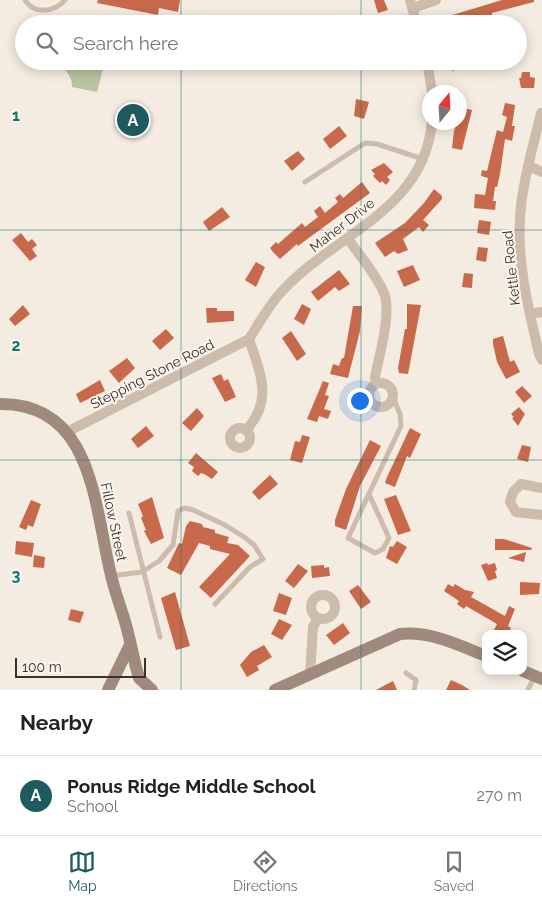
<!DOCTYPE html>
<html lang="en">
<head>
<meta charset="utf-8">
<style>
	:root { --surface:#fff; --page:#f6f6f6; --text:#222; --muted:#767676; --line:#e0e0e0; --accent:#1f5a5e }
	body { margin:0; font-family:Raleway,sans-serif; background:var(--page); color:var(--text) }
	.controls { position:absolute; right:15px; bottom:15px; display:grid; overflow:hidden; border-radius:10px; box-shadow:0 2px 12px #0003 }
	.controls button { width:45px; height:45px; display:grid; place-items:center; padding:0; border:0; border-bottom:1px solid var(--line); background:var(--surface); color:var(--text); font:25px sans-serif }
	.compass { position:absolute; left:422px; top:85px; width:45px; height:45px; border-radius:50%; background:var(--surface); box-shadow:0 2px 12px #0003; rotate:18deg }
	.scale { position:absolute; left:15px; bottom:12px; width:131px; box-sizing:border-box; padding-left:5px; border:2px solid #3b302b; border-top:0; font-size:14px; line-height:18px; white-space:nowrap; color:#3b302b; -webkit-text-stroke:4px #fbf5ee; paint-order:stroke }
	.you { position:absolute; left:359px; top:400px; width:18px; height:18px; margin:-12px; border:4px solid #fff; border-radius:50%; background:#1a73e8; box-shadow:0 0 0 8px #1a73e833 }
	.badge { display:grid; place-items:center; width:32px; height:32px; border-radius:50%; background:var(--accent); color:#fff; font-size:16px; font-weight:700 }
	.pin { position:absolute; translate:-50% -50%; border:2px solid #fff; box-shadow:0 1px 5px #0006 }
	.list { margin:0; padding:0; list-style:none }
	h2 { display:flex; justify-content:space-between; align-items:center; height:65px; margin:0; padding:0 20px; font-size:21px }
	h2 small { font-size:16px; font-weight:400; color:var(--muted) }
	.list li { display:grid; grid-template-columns:32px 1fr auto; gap:15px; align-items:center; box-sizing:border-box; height:80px; padding:0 20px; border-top:1px solid var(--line) }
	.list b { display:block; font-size:19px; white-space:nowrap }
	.list p { margin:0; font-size:16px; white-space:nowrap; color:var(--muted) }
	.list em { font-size:16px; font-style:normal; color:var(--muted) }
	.icon { flex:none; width:28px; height:28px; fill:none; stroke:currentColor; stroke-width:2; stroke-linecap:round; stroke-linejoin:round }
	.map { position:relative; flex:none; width:542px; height:690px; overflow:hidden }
	.search { position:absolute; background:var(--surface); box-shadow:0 2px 12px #0003; left:15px; right:15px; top:15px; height:55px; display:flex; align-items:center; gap:12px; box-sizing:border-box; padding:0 18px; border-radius:28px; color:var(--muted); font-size:19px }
	.sheet { height:145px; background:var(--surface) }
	nav { display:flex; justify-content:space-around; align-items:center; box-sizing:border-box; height:70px; border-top:1px solid var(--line); background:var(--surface); font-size:14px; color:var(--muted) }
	nav a { display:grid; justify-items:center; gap:2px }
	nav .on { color:var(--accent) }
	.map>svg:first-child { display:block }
	.green { fill:#b8c4a0 }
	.building { fill:#c8694b }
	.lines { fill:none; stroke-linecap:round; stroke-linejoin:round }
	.lane { stroke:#cdbbac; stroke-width:5 }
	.street { stroke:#cdbbac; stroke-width:10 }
	.secondary { stroke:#a18a7d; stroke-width:12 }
	.grid { fill:none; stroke:#0f766e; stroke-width:1; stroke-opacity:0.55 }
	.labels { text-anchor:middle; stroke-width:4; stroke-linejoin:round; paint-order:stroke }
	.street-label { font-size:14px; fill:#3b302b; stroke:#fbf5ee }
	.grid-label { font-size:16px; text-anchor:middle; font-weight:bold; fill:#0f766e; stroke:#fbf5ee; stroke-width:4; stroke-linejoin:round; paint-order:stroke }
</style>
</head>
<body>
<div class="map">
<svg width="542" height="690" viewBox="0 0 542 690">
	<rect width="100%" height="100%" fill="#f4ebe1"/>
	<path class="green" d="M53,61H105L97,92L72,87C73,74 62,67 53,61Z"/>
	<g class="building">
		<path d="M98,0H180L178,12L159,8L158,15L97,3Z"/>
		<path d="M374,0H384L388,10L378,13Z"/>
		<path d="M502,0H534V2L492,13V16L484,18L452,24L449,16Z"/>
		<path d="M449,61H459L461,68L452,71Z"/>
		<path d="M522,72H530V77L535,78L534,88H521L519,78H521Z"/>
		<path d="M356,99L369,102L364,119L354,116Z"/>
		<path d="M505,103L515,105L512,126H515L512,141L505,139L500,174L497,187H495L493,201H496L495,210L474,208L475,194L485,195L488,178L481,176L482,170L487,171L497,130L503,132L507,117L502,115Z"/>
		<path d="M460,107L472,110L462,150L452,148L454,131L457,122H460Z"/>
		<path d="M339,126L347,136L330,149L323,139Z"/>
		<path d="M298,151L305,159L292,171L284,161Z"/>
		<path d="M384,163L393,172L387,177L390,180L386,185L382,181L380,183L373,176L375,174L371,170Z"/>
		<path d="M362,182L370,193L306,240L298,246L297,244L280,259L273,252L270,248L276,242L278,244L302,223L305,227L318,217L314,211L320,206L325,213L338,202L335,198L340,194L343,198Z"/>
		<path d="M434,189L442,196V199L423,220L429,225L423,232L419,227L403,239L408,250L398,254L394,251L385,257L375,243L405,223L424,203Z"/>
		<path d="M222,207L230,217L209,231L203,222Z"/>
		<path d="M479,220L491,222L489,235L477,233Z"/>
		<path d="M21,233L28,242L32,239L37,245L32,249L37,256L30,261L12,240Z"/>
		<path d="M478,247L488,248L486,262L476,260Z"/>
		<path d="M256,262L265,267L256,287L245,280Z"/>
		<path d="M413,265L420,280L404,287L397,271Z"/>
		<path d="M339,270L350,284L339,291L335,287L318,301L311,292Z"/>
		<path d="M464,273L473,274L472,288L462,287Z"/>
		<path d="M302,304L311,309L304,325L294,319Z"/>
		<path d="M407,304L421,305L408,374L399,373L398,368L405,329H407Z"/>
		<path d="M23,305L30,314L15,326L9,319Z"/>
		<path d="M353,306H362L360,331L348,378L330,374L333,364L339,366L342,358H344Z"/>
		<path d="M206,308H217V311H234V321L207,323Z"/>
		<path d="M166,329L174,338L160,350L152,341Z"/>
		<path d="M291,331L306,354L297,361L282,338Z"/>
		<path d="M503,336L510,362L514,360L520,372L506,379L497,362L493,344V339Z"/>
		<path d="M127,358L135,368L119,383L109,371Z"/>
		<path d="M221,374L224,381L228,379L236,397L225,402L212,378Z"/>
		<path d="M100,380L105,391L80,403L76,394Z"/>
		<path d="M323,381L329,383L325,395L329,396L324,409L331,411L328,419L319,416L317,422L307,419Z"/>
		<path d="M522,386L532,396L524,403L515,392Z"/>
		<path d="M519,407L525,414L518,426L512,418L514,417L511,414Z"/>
		<path d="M197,408L204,416L191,431L182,423Z"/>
		<path d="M146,426L154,436L138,448L131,439Z"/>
		<path d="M410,428L421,434L410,458L407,456L395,487L385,483L387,477Z"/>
		<path d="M302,435L310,437L302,463L290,460L295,441L300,442Z"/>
		<path d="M370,440L381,446L360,486L346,530L335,526V520L346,489Z"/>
		<path d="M522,445L531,447L528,462L517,459Z"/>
		<path d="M196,453L218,472L212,479L204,474L201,473L198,476L192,471L194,467L188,463Z"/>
		<path d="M270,475L278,484L259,500L252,492Z"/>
		<path d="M396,495L411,531L398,535L384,499Z"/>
		<path d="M152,497L164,538L151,544L144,531L146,530L141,518L143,516L138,504Z"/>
		<path d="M31,500L41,504L33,527L28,525L26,530L19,527Z"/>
		<path d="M190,521L202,524L203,527L215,530V533L229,537L227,543L238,545L250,556L211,598L199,587L230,554L210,549V546L199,543L181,575L167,568L179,543L182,544L186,526Z"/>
		<path d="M495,539H504L532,548L531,550H495Z"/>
		<path d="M16,541L34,543L32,557L15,554Z"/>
		<path d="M397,541L407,547L397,564L386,558L390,546L393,547Z"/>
		<path d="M526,552L524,562L508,558Z"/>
		<path d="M34,555L45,557L44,568L33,567Z"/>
		<path d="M487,563L488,565L495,563L497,570L495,571L497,578L488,581L481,565Z"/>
		<path d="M298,564L308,571L294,588L285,581Z"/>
		<path d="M324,565V568L329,567L330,576L312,578L311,566Z"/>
		<path d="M520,582L540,583L539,594L520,595Z"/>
		<path d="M448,584L453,587L455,584L465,590L474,592L471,597L505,616L509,606L515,609L508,626L511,628L508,634H492L497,624L466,606L464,609L457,604L459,601L444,591Z"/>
		<path d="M358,585L371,602L361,609L349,591Z"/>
		<path d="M175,592L190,646L176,650L161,598Z"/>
		<path d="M279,593L292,598L286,615L273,611Z"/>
		<path d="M71,609L84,612L80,623L68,620Z"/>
		<path d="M279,619L292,625L282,640L271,634Z"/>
		<path d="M343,623L350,633L334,645L326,635Z"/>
		<path d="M264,645L272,657L257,666L259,670L247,677L240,665L251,652Z"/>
		<path d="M451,680L462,685L470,690H446Z"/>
		<path d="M393,681L397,690H376Z"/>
	</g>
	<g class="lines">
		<g class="lane">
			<path d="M25,0C34,15 55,12 65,0"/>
			<path d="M305,182L365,143L377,144L423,159"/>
			<path d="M369,494L389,538L383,549L375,553L348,538L401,426L400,414L393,397"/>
			<path d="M129,513L160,637"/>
			<path d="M111,576L142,572L159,561L173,545L178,511L185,508L193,510L225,525L244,537L254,545L263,559L250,567L215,604"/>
			<path d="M406,673L416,680L414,690"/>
			<path d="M528,690L534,677"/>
		</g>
		<g class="street">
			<path d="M410,0L417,24"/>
			<path d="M413,8L436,0"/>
			<path d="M427,61L432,92"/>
			<path d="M541,113C533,147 522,183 520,218C517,263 529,311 539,354L542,360"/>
			<path d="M529,166L542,172"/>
			<path d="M348,239C360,256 376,274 384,293C392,313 379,356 375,377L376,383"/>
			<path d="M530,314L542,312"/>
			<path d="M249,339C260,322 270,303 284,289C337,233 424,210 432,122"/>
			<circle cx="381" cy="395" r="12"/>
			<circle cx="240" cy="438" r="10"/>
			<path d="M246,430C274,400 260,373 249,339"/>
			<path d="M67,432L249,339"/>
			<path d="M542,488L521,484L513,492L510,502L516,512L542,515"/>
			<circle cx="323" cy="607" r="12"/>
			<path d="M310,675L313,627L318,618"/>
		</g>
		<g class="secondary">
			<path d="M0,404C94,403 94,507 111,575C114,589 119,602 123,615C130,636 133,658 139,678L152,690"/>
			<path d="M523,671L542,679"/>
			<path d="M108,690L130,645"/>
			<path d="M275,690L400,634C431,631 458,645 486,656"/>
		</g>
	</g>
	<path class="grid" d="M181,0V24M361,0V24M181,61V690M361,61V690M0,230H542M0,460H542"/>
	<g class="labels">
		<g class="street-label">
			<text transform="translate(342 225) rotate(-38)" y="5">Maher Drive</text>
			<text transform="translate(511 268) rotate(-96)" y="5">Kettle Road</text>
			<text transform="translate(152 374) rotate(-27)" y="5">Stepping Stone Road</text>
			<text transform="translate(114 522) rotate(78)" y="5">Fillow Street</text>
		</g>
	</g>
	<g class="grid-label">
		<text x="16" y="121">1</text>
		<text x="16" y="351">2</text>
		<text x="16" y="581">3</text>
	</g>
</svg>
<div class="controls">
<button><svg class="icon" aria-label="layers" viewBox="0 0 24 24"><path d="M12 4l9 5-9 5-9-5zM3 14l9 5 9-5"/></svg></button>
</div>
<svg class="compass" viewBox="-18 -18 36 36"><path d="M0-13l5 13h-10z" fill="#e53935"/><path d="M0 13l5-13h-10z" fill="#767676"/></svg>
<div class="scale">100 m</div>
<div class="you"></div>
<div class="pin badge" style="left:133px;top:120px">A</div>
<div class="search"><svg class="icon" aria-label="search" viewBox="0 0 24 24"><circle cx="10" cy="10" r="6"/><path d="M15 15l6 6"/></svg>Search here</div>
</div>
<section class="sheet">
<h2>Nearby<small></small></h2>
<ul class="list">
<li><span class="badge">A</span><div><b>Ponus Ridge Middle School</b><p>School</p></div><em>270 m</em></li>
</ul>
</section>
<nav>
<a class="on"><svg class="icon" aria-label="map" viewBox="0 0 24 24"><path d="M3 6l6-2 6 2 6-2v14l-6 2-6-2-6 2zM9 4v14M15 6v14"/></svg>Map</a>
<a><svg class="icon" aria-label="directions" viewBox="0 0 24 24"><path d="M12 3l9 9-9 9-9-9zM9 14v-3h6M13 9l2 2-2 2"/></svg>Directions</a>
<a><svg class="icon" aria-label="saved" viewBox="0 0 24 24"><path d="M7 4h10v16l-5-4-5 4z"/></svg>Saved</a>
</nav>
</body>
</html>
